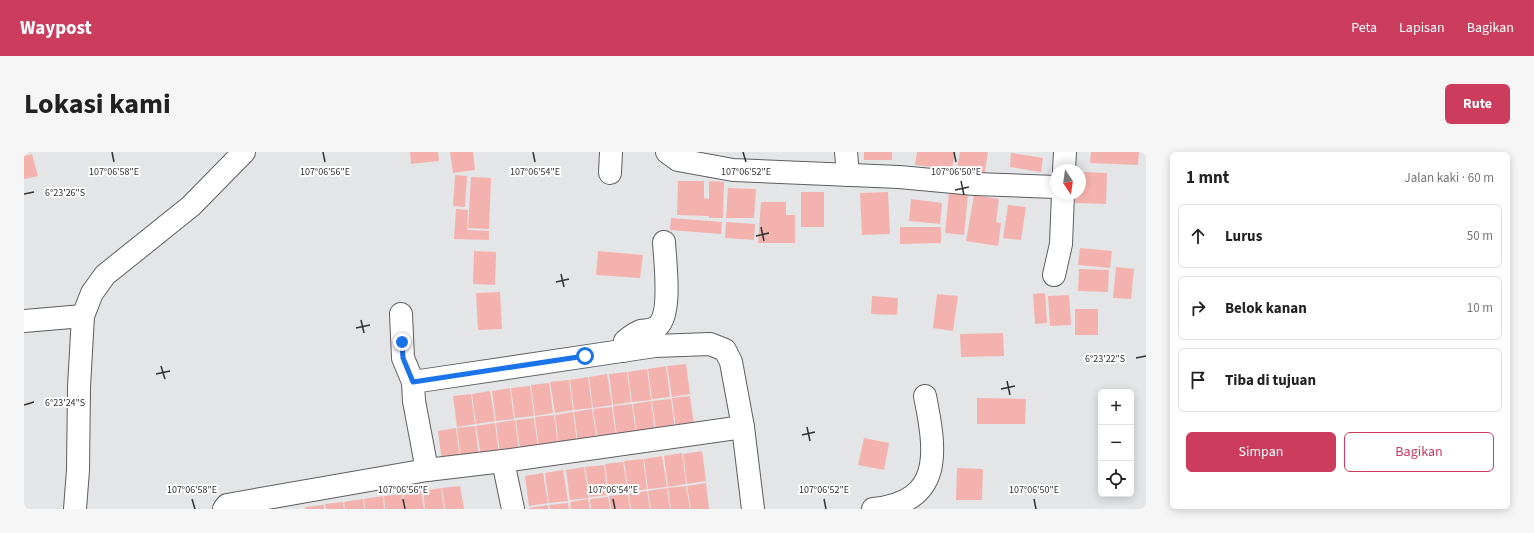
<!DOCTYPE html>
<html lang="id">
<head>
<meta charset="utf-8">
<style>
	:root { --surface:#fff; --page:#f6f6f6; --text:#222; --muted:#767676; --line:#e0e0e0; --accent:#cb3c5d }
	body { margin:0; font-family:"Source Sans 3",sans-serif; background:var(--page); color:var(--text) }
	.controls { position:absolute; right:12px; bottom:12px; display:grid; overflow:hidden; border-radius:6px; box-shadow:0 2px 10px #0003 }
	.controls button { width:36px; height:36px; display:grid; place-items:center; padding:0; border:0; border-bottom:1px solid var(--line); background:var(--surface); color:var(--text); font:20px sans-serif }
	.compass { position:absolute; left:1026px; top:12px; width:36px; height:36px; border-radius:50%; background:var(--surface); box-shadow:0 2px 10px #0003; rotate:167deg }
	.stop { position:absolute; width:12px; height:12px; margin:-9px; border:3px solid #1a73e8; border-radius:50%; background:#fff }
	.stop.end { background:#1a73e8; border-color:#fff; box-shadow:0 1px 4px #0008 }
	.list { margin:0; padding:0; list-style:none }
	h2 { display:flex; justify-content:space-between; align-items:center; height:52px; margin:0; padding:0 16px; font-size:17px }
	h2 small { font-size:13px; font-weight:400; color:var(--muted) }
	.list li { display:grid; grid-template-columns:26px 1fr auto; gap:12px; align-items:center; box-sizing:border-box; height:64px; margin:0 8px 8px; padding:0 8px; border:1px solid var(--line); border-radius:6px }
	.list b { display:block; font-size:15px; white-space:nowrap }
	.list em { font-size:13px; font-style:normal; color:var(--muted) }
	.actions { display:flex; gap:8px; padding:12px 16px }
	.actions a { flex:1; padding:9px 0; border:1px solid var(--accent); border-radius:6px; text-align:center; font-size:14px; color:var(--accent) }
	.actions .main { background:var(--accent); color:#fff }
	.icon { flex:none; width:22px; height:22px; fill:none; stroke:currentColor; stroke-width:2; stroke-linecap:round; stroke-linejoin:round }
	.map { position:relative; flex:none; width:1122px; height:357px; overflow:hidden; border-radius:6px }
	header { display:flex; align-items:center; gap:24px; box-sizing:border-box; height:56px; padding:0 20px; background:var(--accent); color:#fff }
	header strong { font-size:19px }
	nav { display:flex; gap:22px; margin-inline-start:auto; font-size:14px }
	.intro { display:flex; align-items:center; justify-content:space-between; box-sizing:border-box; height:96px; padding:0 24px }
	h1 { margin:0; font-size:28px }
	.button { padding:10px 18px; border-radius:6px; background:var(--accent); color:#fff; font-size:14px; font-weight:700 }
	main { display:flex; gap:24px; padding:0 24px }
	aside { flex:1; background:var(--surface); border-radius:6px; box-shadow:0 2px 10px #0003 }
	.map>svg:first-child { display:block }
	.building { fill:#f4b2ae }
	.lines { fill:none; stroke-linecap:round; stroke-linejoin:round }
	.street-casing { stroke:#5d5e60; stroke-width:24 }
	.street { stroke:#fff; stroke-width:22 }
	.route { stroke:#1a73e8; stroke-width:5 }
	.ticks { fill:none; stroke:#313132; stroke-width:1.5 }
	.ticks-label { font-size:10px; text-anchor:middle; fill:#313132; stroke:#fff; stroke-width:4; stroke-linejoin:round; paint-order:stroke }
</style>
</head>
<body>
<header>
<strong>Waypost</strong>
<nav><a>Peta</a><a>Lapisan</a><a>Bagikan</a></nav>
</header>
<div class="intro"><h1>Lokasi kami</h1><a class="button">Rute</a></div>
<main>
<div class="map">
<svg width="1122" height="357" viewBox="0 0 1122 357">
	<rect width="100%" height="100%" fill="#e4e5e7"/>
	<g class="building">
		<path d="M386,0H414L415,9L387,12Z"/>
		<path d="M426,0H449L451,18L429,21Z"/>
		<rect x="840" y="0" width="28" height="8"/>
		<path d="M893,0H931L928,17L891,13Z"/>
		<path d="M936,0H964L960,25L932,21Z"/>
		<path d="M1067,0H1115L1114,13L1066,11Z"/>
		<path d="M987,1L1019,6L1017,20L986,15Z"/>
		<path d="M8,2L14,24L0,27V4Z"/>
		<path d="M1056,20L1083,21L1082,52L1051,51V42H1056Z"/>
		<path d="M431,23L443,24L441,55L429,54Z"/>
		<path d="M447,25L467,26L465,77L444,76Z"/>
		<path d="M654,29H680V46L685,47V29L700,30L699,66H685V64L653,63Z"/>
		<path d="M704,36L732,37L730,66H702Z"/>
		<rect x="777" y="40" width="23" height="35"/>
		<path d="M864,40L866,82L838,83L836,41Z"/>
		<path d="M925,41L944,43L940,83L921,81Z"/>
		<path d="M950,43L975,47L972,70L977,71L974,94L942,89Z"/>
		<path d="M887,47L918,51L916,72L885,69Z"/>
		<path d="M737,50H762V63H771V91H734Z"/>
		<path d="M984,53L1002,55L997,88L979,86Z"/>
		<path d="M432,57L444,58L443,78L465,79V88L430,87Z"/>
		<path d="M647,66L698,70L697,82L646,78Z"/>
		<path d="M702,70L731,72L730,88L701,86Z"/>
		<path d="M876,75H917V91L876,92Z"/>
		<path d="M1056,96L1088,99L1086,116L1054,113Z"/>
		<path d="M450,99L472,100L471,133L449,132Z"/>
		<path d="M574,99L619,103L616,126L572,123Z"/>
		<path d="M1092,115L1110,117L1107,147L1089,146Z"/>
		<path d="M1055,117L1085,118L1084,140L1054,139Z"/>
		<path d="M476,140L478,177L454,178L452,141Z"/>
		<path d="M1021,141L1023,171L1011,172L1009,142Z"/>
		<path d="M913,142L934,144L929,179L909,176Z"/>
		<path d="M1045,143L1047,173L1026,174L1024,144Z"/>
		<path d="M848,144L874,146L873,163L847,162Z"/>
		<rect x="1051" y="157" width="23" height="26"/>
		<path d="M979,181L980,204L937,205L936,182Z"/>
		<path d="M662,212L666,242L648,245L643,214Z"/>
		<path d="M642,214L646,245L628,247L624,217Z"/>
		<path d="M623,217L627,248L608,250L604,220Z"/>
		<path d="M603,220L607,250L589,253L585,222Z"/>
		<path d="M583,222L588,253L569,256L565,225Z"/>
		<path d="M564,225L568,256L550,258L546,228Z"/>
		<path d="M545,228L549,258L531,261L526,230Z"/>
		<path d="M525,231L529,261L511,264L507,233Z"/>
		<path d="M506,234L510,264L491,266L487,236Z"/>
		<path d="M486,236L490,267L472,269L468,239Z"/>
		<path d="M466,239L471,269L452,272L448,242Z"/>
		<path d="M447,242L451,272L433,275L429,244Z"/>
		<path d="M666,244L670,274L652,277L648,246Z"/>
		<path d="M953,246L1002,247L1001,272H953Z"/>
		<path d="M647,247L651,277L632,279L628,249Z"/>
		<path d="M627,249L631,280L613,282L609,252Z"/>
		<path d="M608,252L612,282L593,285L589,254Z"/>
		<path d="M588,255L592,285L574,288L569,257Z"/>
		<path d="M568,257L573,288L554,291L550,260Z"/>
		<path d="M549,260L553,290L535,293L531,263Z"/>
		<path d="M530,263L534,293L515,296L511,265Z"/>
		<path d="M510,266L514,296L496,298L492,268Z"/>
		<path d="M491,268L495,299L476,301L472,271Z"/>
		<path d="M471,271L475,302L457,304L452,274Z"/>
		<path d="M451,274L455,304L437,307L433,276Z"/>
		<path d="M432,276L436,307L418,310L414,279Z"/>
		<path d="M840,286L865,291L860,318L834,313Z"/>
		<path d="M678,299L682,329L663,332L659,302Z"/>
		<path d="M658,301L662,332L644,335L640,304Z"/>
		<path d="M638,304L643,335L624,337L620,307Z"/>
		<path d="M619,307L623,337L605,340L600,309Z"/>
		<path d="M599,310L604,340L585,343L581,312Z"/>
		<path d="M580,313L584,343L566,345L561,315Z"/>
		<path d="M560,315L565,346L546,348L542,318Z"/>
		<path d="M933,316L959,317L958,348H932Z"/>
		<path d="M539,318L544,349L525,351L521,321Z"/>
		<path d="M519,321L524,351L505,354L501,324Z"/>
		<path d="M682,331L685,357H667L663,334Z"/>
		<path d="M436,334L440,357H421L418,336Z"/>
		<path d="M662,334L666,357H647L644,336Z"/>
		<path d="M417,336L420,357H401L399,339Z"/>
		<path d="M643,336L646,357H627L624,339Z"/>
		<path d="M397,339L400,357H381L379,342Z"/>
		<path d="M623,339L626,357H607L605,342Z"/>
		<path d="M378,342L380,357H361L360,344Z"/>
		<path d="M604,342L606,357H587L585,344Z"/>
		<path d="M359,344L360,357H341L340,347Z"/>
		<path d="M584,345L586,357H567L566,347Z"/>
		<path d="M339,347L340,357H321L320,350Z"/>
		<path d="M564,347L566,357H547L546,350Z"/>
		<path d="M319,350L320,357H302L301,352Z"/>
		<path d="M544,351L545,357H526L525,353Z"/>
		<path d="M300,353V357H282L281,355Z"/>
		<path d="M524,353V357H506L505,356Z"/>
	</g>
	<g class="lines">
		<g class="street-casing">
			<g id="street">
				<path d="M643,0L654,8L709,18L875,25L951,32L1032,35"/>
				<path d="M822,0L824,23"/>
				<path d="M1040,18L1041,0"/>
				<path d="M586,21L587,0"/>
				<path d="M1030,123L1037,92L1039,42"/>
				<path d="M377,162L379,206L389,230"/>
				<path d="M0,169L59,164"/>
				<path d="M599,199L601,189C606,185 611,181 617,179C624,178 628,179 634,174C648,161 641,109 640,90"/>
				<path d="M479,309L489,357"/>
				<path d="M403,318L390,249L389,230L631,194L686,192L701,198L707,210L719,275L729,357"/>
				<path d="M51,357L54,318L55,235L59,164L68,141L81,123L167,54L220,0"/>
				<path d="M200,357L203,353L403,318L479,309L719,275"/>
				<path d="M849,357C920,350 912,299 901,244"/>
			</g>
		</g>
		<use href="#street" class="street"/>
	</g>
	<g class="lines">
		<path class="route" d="M378,190L379,206L389,230L561,204"/>
	</g>
	<path class="ticks" d="M88,0L90,10M299,0L301,10M509,0L511,10M719,0L722,10M930,0L932,10M937,29L940,43M931,38L945,35M0,42L10,40M737,75L740,89M732,84L745,81M537,122L540,135M532,130L545,127M337,168L340,181M332,176L346,173M1112,206L1122,204M137,214L141,227M132,222L146,219M983,229L986,243M977,237L991,234M0,253L10,250M783,275L786,289M778,283L791,280M168,347L171,357M379,347L381,357M589,347L591,357M800,347L802,357M1010,347L1012,357"/>
	<g class="ticks-label">
		<text x="90" y="23">107°06'58"E</text>
		<text x="301" y="23">107°06'56"E</text>
		<text x="511" y="23">107°06'54"E</text>
		<text x="722" y="23">107°06'52"E</text>
		<text x="932" y="23">107°06'50"E</text>
		<text x="41" y="44">6°23'26"S</text>
		<text x="1081" y="210">6°23'22"S</text>
		<text x="41" y="254">6°23'24"S</text>
		<text x="168" y="341">107°06'58"E</text>
		<text x="379" y="341">107°06'56"E</text>
		<text x="589" y="341">107°06'54"E</text>
		<text x="800" y="341">107°06'52"E</text>
		<text x="1010" y="341">107°06'50"E</text>
	</g>
</svg>
<div class="controls">
<button>+</button>
<button>−</button>
<button><svg class="icon" aria-label="locate" viewBox="0 0 24 24"><circle cx="12" cy="12" r="6"/><path d="M12 2v4M12 18v4M2 12h4M18 12h4"/></svg></button>
</div>
<svg class="compass" viewBox="-18 -18 36 36"><path d="M0-13l5 13h-10z" fill="#e53935"/><path d="M0 13l5-13h-10z" fill="#767676"/></svg>
<div class="stop" style="left:561px;top:204px"></div>
<div class="stop end" style="left:378px;top:190px"></div>
</div>
<aside>
<h2>1 mnt<small>Jalan kaki · 60 m</small></h2>
<ul class="list">
<li><svg class="icon" aria-label="ahead" viewBox="0 0 24 24"><path d="M12 20V5M6 11l6-6 6 6"/></svg><div><b>Lurus</b></div><em>50 m</em></li>
<li><svg class="icon" aria-label="right" viewBox="0 0 24 24"><path d="M7 20v-9h11M14 6l5 5-5 5"/></svg><div><b>Belok kanan</b></div><em>10 m</em></li>
<li><svg class="icon" aria-label="arrive" viewBox="0 0 24 24"><path d="M6 21V4h12l-3 4 3 4H6"/></svg><div><b>Tiba di tujuan</b></div></li>
</ul>
<div class="actions"><a class="main">Simpan</a><a>Bagikan</a></div>
</aside>
</main>
</body>
</html>
